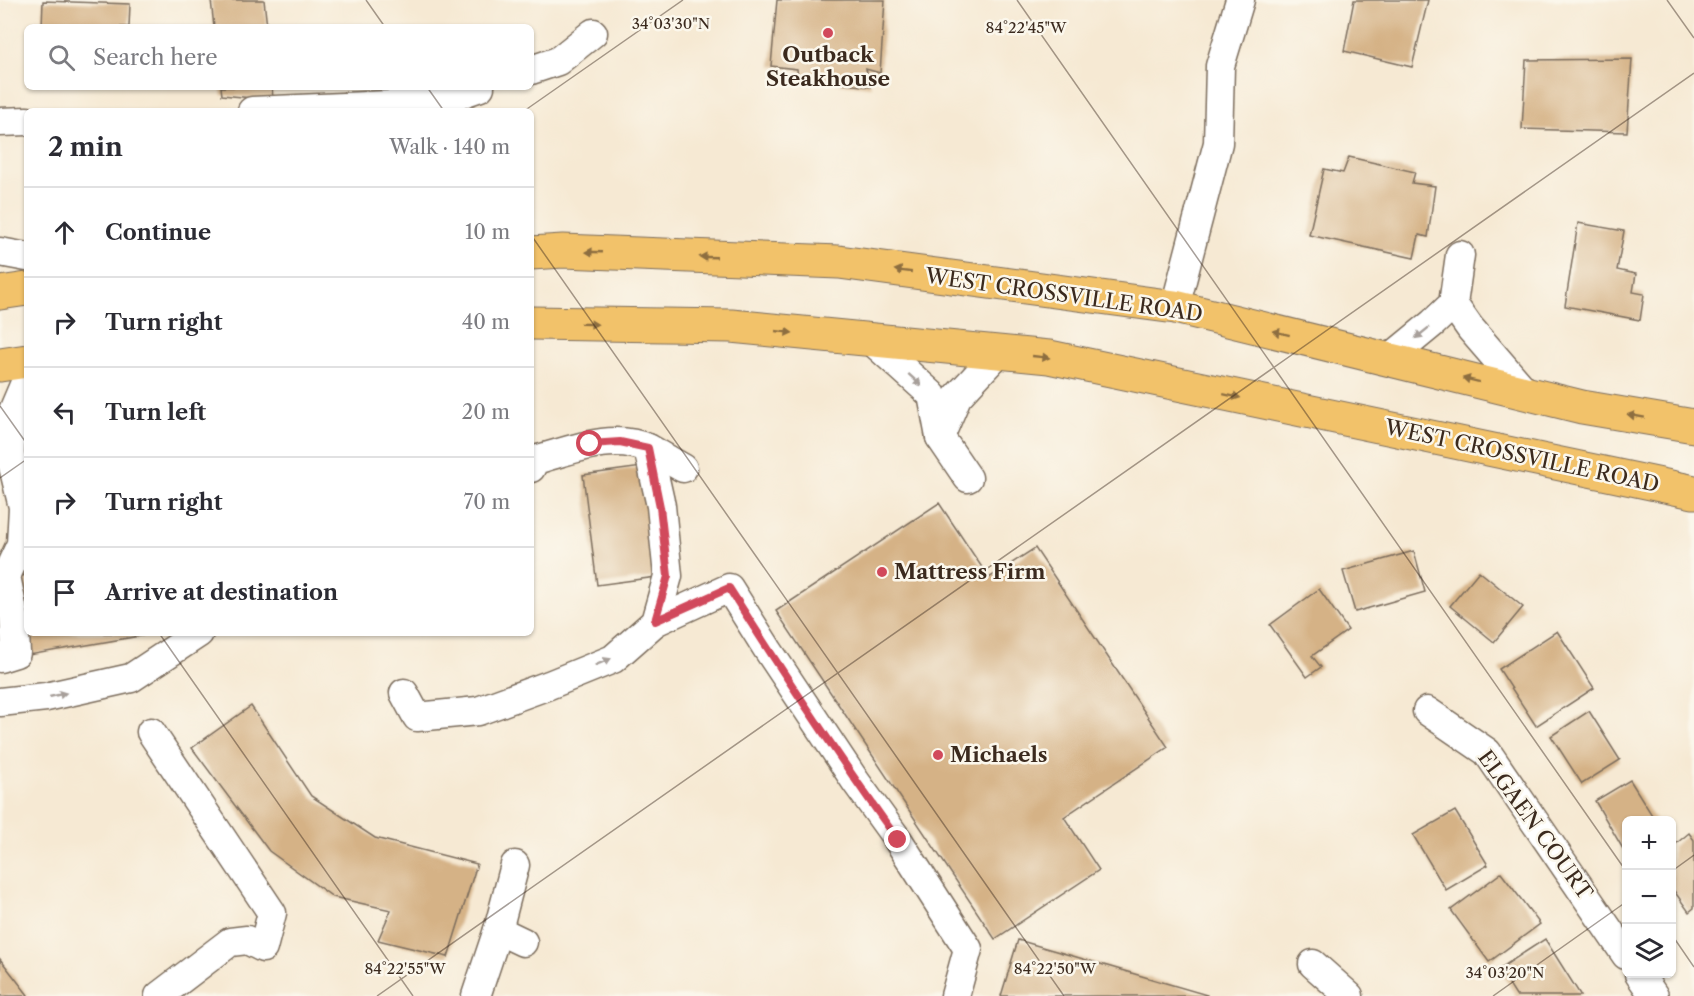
<!DOCTYPE html>
<html lang="en">
<head>
<meta charset="utf-8">
<style>
	:root { --surface:#fff; --page:#f2f2f3; --text:#2b2b33; --muted:#7c7c81; --line:#e1e1e2 }
	body { margin:0; font-family:"Libre Caslon Text",serif; background:var(--page); color:var(--text) }
	.controls { position:absolute; right:18px; bottom:18px; display:grid; overflow:hidden; border-radius:9px; box-shadow:0 2px 4px #0004 }
	.controls button { width:54px; height:54px; display:grid; place-items:center; padding:0; border:0; border-bottom:2px solid var(--line); background:var(--surface); color:var(--text); font:30px sans-serif }
	.stop { position:absolute; width:18px; height:18px; margin:-14px; border:4px solid #d1495b; border-radius:50%; background:#fff }
	.stop.end { background:#d1495b; border-color:#fff; box-shadow:0 2px 6px #0008 }
	.list { margin:0; padding:0; list-style:none }
	h2 { display:flex; justify-content:space-between; align-items:center; height:78px; margin:0; padding:0 24px; font-size:26px }
	h2 small { font-size:20px; font-weight:400; color:var(--muted) }
	.list li { display:grid; grid-template-columns:39px 1fr auto; gap:18px; align-items:center; box-sizing:border-box; height:90px; padding:0 24px; border-top:2px solid var(--line) }
	.list b { display:block; font-size:22px; white-space:nowrap }
	.list em { font-size:20px; font-style:normal; color:var(--muted) }
	.icon { flex:none; width:33px; height:33px; fill:none; stroke:currentColor; stroke-width:2; stroke-linecap:round; stroke-linejoin:round }
	.map { position:relative; flex:none; width:1694px; height:996px; overflow:hidden }
	.search { position:absolute; background:var(--surface); box-shadow:0 2px 4px #0004; left:24px; top:24px; width:510px; height:66px; display:flex; align-items:center; gap:15px; box-sizing:border-box; padding:0 21px; border-radius:9px; color:var(--muted); font-size:22px }
	.panel { position:absolute; background:var(--surface); box-shadow:0 2px 4px #0004; left:24px; top:108px; width:510px; height:528px; border-radius:9px }
	.map>svg:first-child { display:block }
	.building { fill:#d5b286 }
	.lines { fill:none; stroke-linecap:round; stroke-linejoin:round }
	.minor-casing { stroke:#7c6d5d; stroke-width:31 }
	.major-casing { stroke:#7c6d5d; stroke-width:35 }
	.minor { stroke:#fff; stroke-width:28 }
	.major { stroke:#f2c26a; stroke-width:33 }
	.oneway { fill:#8d6e40 }
	.oneway2 { fill:#a79f9a }
	.route { stroke:#d1495b; stroke-width:8 }
	.ticks { fill:none; stroke:#3b2a1e; stroke-width:1.5; stroke-opacity:0.45 }
	.poi-dot { fill:#d1495b; stroke:#fbf7ec; stroke-width:2 }
	.labels { text-anchor:middle; stroke-width:5; stroke-linejoin:round; paint-order:stroke }
	.poi-label { font-size:21px; font-weight:bold; fill:#3b2a1e; stroke:#fbf7ec; text-anchor:start }
	.street-label { font-size:21px; fill:#3b2a1e; stroke:#fbf7ec }
	.ticks-label { font-size:15px; text-anchor:middle; fill:#3b2a1e; stroke:#fbf7ec; stroke-width:5; stroke-linejoin:round; paint-order:stroke }
</style>
</head>
<body>
<div class="map">
<svg width="1694" height="996" viewBox="0 0 1694 996">
	<rect width="100%" height="100%" fill="#fbf7ec"/>
	<filter id="ink" filterUnits="userSpaceOnUse"><feTurbulence type="fractalNoise" baseFrequency=".0167" numOctaves="2"/><feDisplacementMap in="SourceGraphic" scale="12" xChannelSelector="R" yChannelSelector="G"/><feConvolveMatrix kernelMatrix="1 2 1 2 8 2 1 2 1" color-interpolation-filters="sRGB"/></filter>
	<filter id="wash" filterUnits="userSpaceOnUse"><feTurbulence type="fractalNoise" baseFrequency=".008" numOctaves="4" result="noise"/><feDisplacementMap in="SourceGraphic" scale="24" xChannelSelector="R" yChannelSelector="G"/><feGaussianBlur stdDeviation="1.35" result="paint"/><feColorMatrix in="noise" values="0 0 0 0 0 0 0 0 0 0 0 0 0 0 0 0 0 1.4 0 .05"/><feComposite in="paint" operator="in"/></filter>
	<g filter="url(#wash)">
		<rect width="100%" height="100%" fill="#f6e9d3"/>
		<g id="blocks">
			<g class="building">
				<path d="M211,0H264L267,27H214Z"/>
				<path d="M777,0H885L880,73L866,69L871,87L798,79L797,69L771,66Z"/>
				<path d="M1354,0H1428L1412,67L1344,51Z"/>
				<path d="M43,1L130,4L129,27H42Z"/>
				<path d="M1632,59L1627,132L1522,129L1526,60Z"/>
				<path d="M221,87H272L273,100L222,95Z"/>
				<path d="M1349,157L1415,172L1412,183L1435,186L1428,237L1419,235L1414,258L1309,235L1324,169L1343,173Z"/>
				<path d="M1578,223L1624,231L1617,270L1636,274L1633,292L1644,294L1640,320L1565,306Z"/>
				<path d="M642,467L656,577L597,585L583,475Z"/>
				<path d="M939,503L989,578L1035,548L1168,747L1064,817L1099,870L995,939L776,611Z"/>
				<path d="M1414,551L1425,592L1355,612L1343,571Z"/>
				<path d="M1479,571L1523,607L1494,642L1450,606Z"/>
				<path d="M27,575V633H151V634L29,655L16,577Z"/>
				<path d="M1319,589L1348,630L1312,656L1321,667L1307,677L1270,625Z"/>
				<path d="M1557,631L1594,688L1536,726L1499,669Z"/>
				<path d="M251,706L311,796L375,838L477,864L448,957L378,940L391,910L333,897L269,851L192,748Z"/>
				<path d="M1589,711L1620,760L1582,784L1551,736Z"/>
				<path d="M1630,780L1655,820H1626V854L1595,801Z"/>
				<path d="M1455,811L1488,865L1446,890L1413,835Z"/>
				<path d="M1689,833L1694,840V908L1689,912L1672,888V847Z"/>
				<path d="M1501,873L1540,924L1489,962L1451,910Z"/>
				<path d="M1545,939L1581,996H1516L1499,969Z"/>
				<path d="M1018,940L1207,995V996H1001Z"/>
				<path d="M0,959L28,995L26,996H0Z"/>
			</g>
		</g>
	</g>
	<g filter="url(#ink)">
		<use href="#blocks" fill-opacity="0" stroke="#7c6d5d" stroke-width="1.5"/>
		<g class="lines">
			<g class="minor-casing">
				<g id="minor">
					<path d="M531,70L558,61L593,33"/>
					<path d="M252,111L434,103L480,87"/>
					<path d="M0,122L27,121"/>
					<path d="M0,252L27,257"/>
					<path d="M1453,304L1470,328L1527,394"/>
					<path d="M1175,307L1218,143L1220,66L1240,0"/>
					<path d="M871,340L932,395L940,437L968,478"/>
					<path d="M1388,360L1433,323L1453,304L1460,255"/>
					<path d="M940,437L957,397L999,352"/>
					<path d="M531,468L535,460C572,450 612,432 650,449C661,455 672,462 683,468"/>
					<path d="M655,622L729,588L768,650L856,782L898,840L968,949L955,996"/>
					<path d="M0,658L16,653L14,616L6,576L21,544L23,507L10,454L13,411L27,378"/>
					<path d="M404,693L417,717L478,711L549,685L613,659L655,622L668,576L661,506L648,448"/>
					<path d="M0,702L46,697L131,678L199,633"/>
					<path d="M1427,711L1487,752L1626,955"/>
					<path d="M151,732L272,913L263,948L247,940L230,942L159,996"/>
					<path d="M498,930L523,942"/>
					<path d="M1313,964L1349,996"/>
					<path d="M1639,974L1654,996"/>
					<path d="M476,996L498,930L515,865"/>
				</g>
			</g>
			<g class="major-casing">
				<g id="major">
					<path d="M531,253L563,251L839,262L1175,307L1582,407L1694,426"/>
					<path d="M0,293L27,289"/>
					<path d="M531,323L731,326L1049,357L1694,492"/>
					<path d="M0,365L27,361"/>
				</g>
			</g>
			<use href="#minor" class="minor"/>
			<use href="#major" class="major"/>
		</g>
		<defs><path id="oneway-solid" d="M-6-.8H1V-3.2L6.5 0L1 3.2V.8H-6Z" transform="scale(1.5)"/></defs>
		<g class="oneway">
			<use href="#oneway-solid" transform="translate(594 252) rotate(-178)"/>
			<use href="#oneway-solid" transform="translate(708 257) rotate(-178)"/>
			<use href="#oneway-solid" transform="translate(903 271) rotate(-173)"/>
			<use href="#oneway-solid" transform="translate(589 324) rotate(1)"/>
			<use href="#oneway-solid" transform="translate(784 332) rotate(6)"/>
			<use href="#oneway-solid" transform="translate(1281 333) rotate(-166)"/>
			<use href="#oneway-solid" transform="translate(1041 357) rotate(6)"/>
			<use href="#oneway-solid" transform="translate(1471 380) rotate(-166)"/>
			<use href="#oneway-solid" transform="translate(1232 396) rotate(12)"/>
			<use href="#oneway-solid" transform="translate(1636 416) rotate(-170)"/>
		</g>
		<g class="oneway2">
			<use href="#oneway-solid" transform="translate(1422 333) rotate(141)"/>
			<use href="#oneway-solid" transform="translate(915 380) rotate(42)"/>
			<use href="#oneway-solid" transform="translate(603 662) rotate(-23)"/>
			<use href="#oneway-solid" transform="translate(58 695) rotate(-13)"/>
		</g>
	</g>
	<g class="lines" filter="url(#ink)">
		<path class="route" d="M590,444L620,442L648,448L660,507L668,576L655,621L729,588C783,673 839,758 898,840"/>
	</g>
	<path class="ticks" d="M366,0L385,27M1017,0L1626,871M1667,0L1694,38M427,87L444,111M524,111L683,0M531,235L1064,996M0,406L27,444M0,478L27,459M159,633L413,996M1672,871L1694,855M1672,935L1694,967M377,996L1694,73M1493,996L1626,902"/>
	<g class="poi-dot">
		<circle cx="828" cy="33" r="6"/>
		<circle cx="882" cy="572" r="6"/>
		<circle cx="938" cy="755" r="6"/>
	</g>
	<g class="labels">
		<g class="poi-label">
			<text x="828" y="62" text-anchor="middle">Outback<tspan x="828" dy="24">Steakhouse</tspan></text>
			<text x="894" y="579">Mattress Firm</text>
			<text x="950" y="762">Michaels</text>
		</g>
		<g class="street-label">
			<text transform="translate(1064 295) rotate(8)" y="7">WEST CROSSVILLE ROAD</text>
			<text transform="translate(1522 456) rotate(12)" y="7">WEST CROSSVILLE ROAD</text>
			<text transform="translate(1535 825) rotate(54)" y="7">ELGAEN COURT</text>
		</g>
	</g>
	<g class="ticks-label">
		<text x="671" y="29">34°03'30"N</text>
		<text x="1026" y="33">84°22'45"W</text>
		<text x="405" y="974">84°22'55"W</text>
		<text x="1055" y="974">84°22'50"W</text>
		<text x="1505" y="978">34°03'20"N</text>
	</g>
</svg>
<div class="controls">
<button>+</button>
<button>−</button>
<button><svg class="icon" aria-label="layers" viewBox="0 0 24 24"><path d="M12 4l9 5-9 5-9-5zM3 14l9 5 9-5"/></svg></button>
</div>
<div class="stop" style="left:590px;top:444px"></div>
<div class="stop end" style="left:898px;top:840px"></div>
<div class="search"><svg class="icon" aria-label="search" viewBox="0 0 24 24"><circle cx="10" cy="10" r="6"/><path d="M15 15l6 6"/></svg>Search here</div>
<section class="panel">
<h2>2 min<small>Walk · 140 m</small></h2>
<ul class="list">
<li><svg class="icon" aria-label="ahead" viewBox="0 0 24 24"><path d="M12 20V5M6 11l6-6 6 6"/></svg><div><b>Continue</b></div><em>10 m</em></li>
<li><svg class="icon" aria-label="right" viewBox="0 0 24 24"><path d="M7 20v-9h11M14 6l5 5-5 5"/></svg><div><b>Turn right</b></div><em>40 m</em></li>
<li><svg class="icon" aria-label="left" viewBox="0 0 24 24"><path d="M17 20v-9H6M10 6l-5 5 5 5"/></svg><div><b>Turn left</b></div><em>20 m</em></li>
<li><svg class="icon" aria-label="right" viewBox="0 0 24 24"><path d="M7 20v-9h11M14 6l5 5-5 5"/></svg><div><b>Turn right</b></div><em>70 m</em></li>
<li><svg class="icon" aria-label="arrive" viewBox="0 0 24 24"><path d="M6 21V4h12l-3 4 3 4H6"/></svg><div><b>Arrive at destination</b></div></li>
</ul>
</section>
</div>
</body>
</html>
